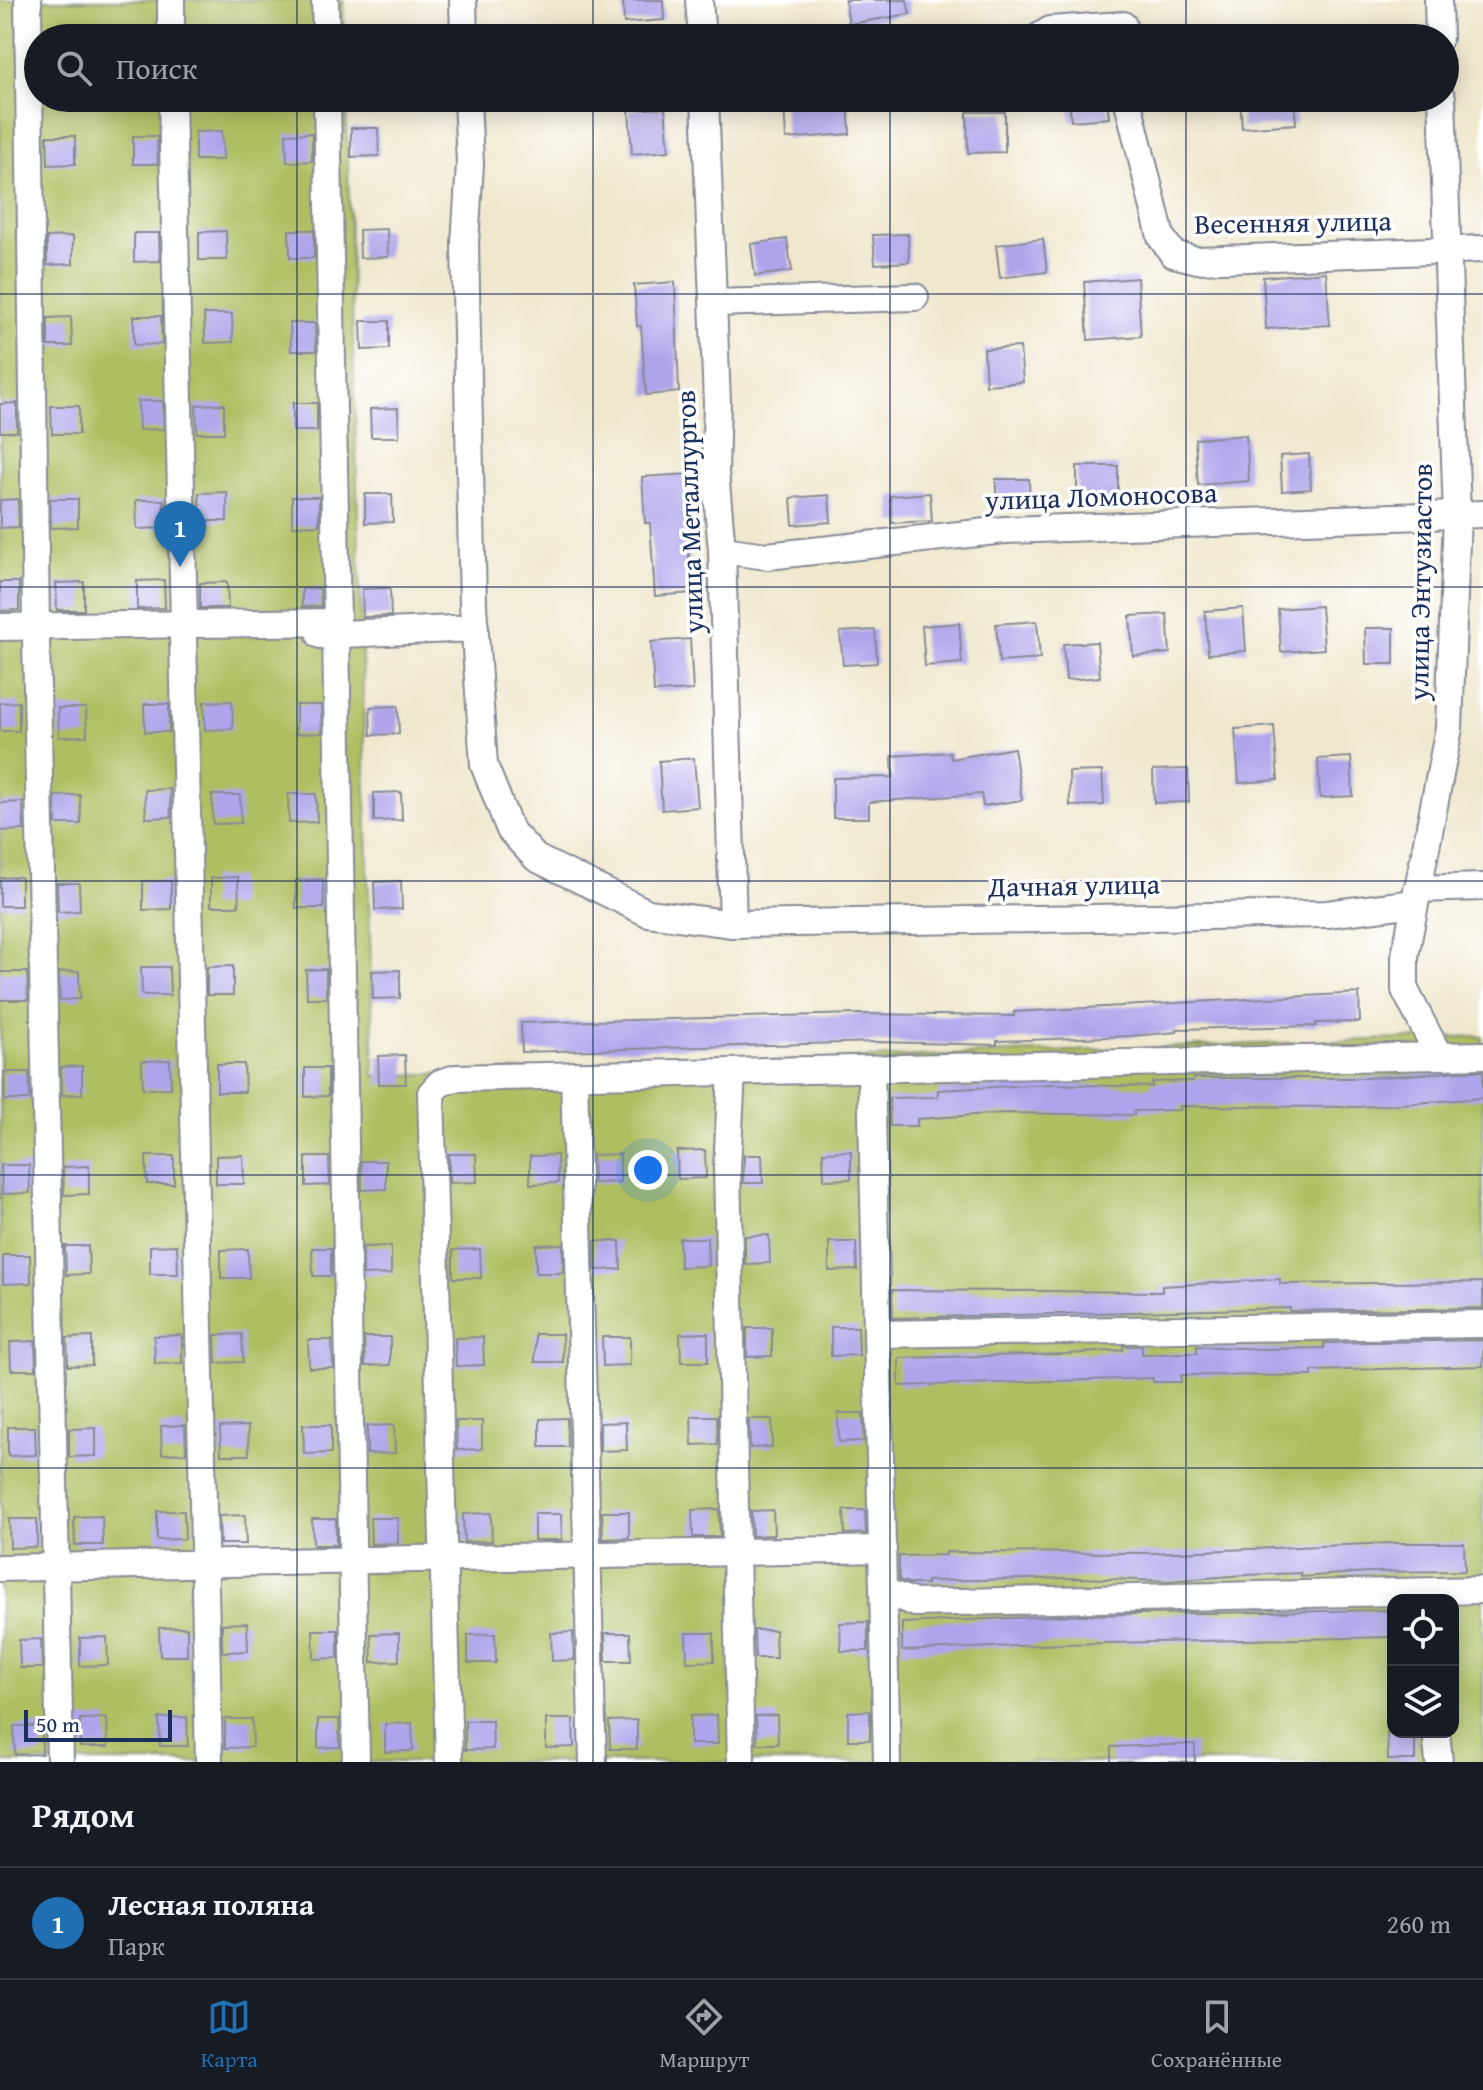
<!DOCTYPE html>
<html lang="ru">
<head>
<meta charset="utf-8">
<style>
	:root { --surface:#171b24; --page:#20242c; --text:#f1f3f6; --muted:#9ea1a6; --line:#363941; --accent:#1f6fb2 }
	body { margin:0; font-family:"Gentium Book Plus",serif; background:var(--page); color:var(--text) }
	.controls { position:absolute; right:24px; bottom:24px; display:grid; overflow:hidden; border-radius:16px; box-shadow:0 4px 20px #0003 }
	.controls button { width:72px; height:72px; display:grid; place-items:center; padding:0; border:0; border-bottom:2px solid var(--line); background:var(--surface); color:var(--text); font:40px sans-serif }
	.scale { position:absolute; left:24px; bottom:20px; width:148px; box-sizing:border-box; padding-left:8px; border:4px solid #1b2f5e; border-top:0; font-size:22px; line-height:28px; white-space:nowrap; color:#1b2f5e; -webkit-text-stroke:6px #fff; paint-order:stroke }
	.you { position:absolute; left:648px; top:1170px; width:28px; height:28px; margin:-20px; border:6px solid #fff; border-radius:50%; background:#1a73e8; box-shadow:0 0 0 12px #1a73e833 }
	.badge { display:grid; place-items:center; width:52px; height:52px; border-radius:50%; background:var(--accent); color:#fff; font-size:26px; font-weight:700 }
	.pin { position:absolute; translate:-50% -66px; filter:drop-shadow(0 2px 4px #0008) }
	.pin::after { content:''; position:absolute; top:42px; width:28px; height:24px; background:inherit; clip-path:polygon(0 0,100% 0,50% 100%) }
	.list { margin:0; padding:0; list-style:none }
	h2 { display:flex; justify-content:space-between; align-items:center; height:104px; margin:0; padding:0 32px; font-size:34px }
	h2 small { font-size:26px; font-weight:400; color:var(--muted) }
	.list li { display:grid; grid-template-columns:52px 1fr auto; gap:24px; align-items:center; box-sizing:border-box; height:112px; padding:0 32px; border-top:2px solid var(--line) }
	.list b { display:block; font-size:30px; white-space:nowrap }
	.list p { margin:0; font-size:26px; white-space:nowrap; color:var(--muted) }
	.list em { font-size:26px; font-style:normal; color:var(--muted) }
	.icon { flex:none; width:44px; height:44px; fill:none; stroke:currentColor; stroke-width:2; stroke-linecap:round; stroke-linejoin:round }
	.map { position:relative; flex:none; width:1483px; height:1762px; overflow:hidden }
	.search { position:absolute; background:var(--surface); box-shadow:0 4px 20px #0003; left:24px; right:24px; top:24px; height:88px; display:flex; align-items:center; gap:20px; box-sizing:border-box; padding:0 28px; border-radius:44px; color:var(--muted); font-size:30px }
	.sheet { height:216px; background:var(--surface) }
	nav { display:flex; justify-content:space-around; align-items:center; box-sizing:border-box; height:112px; border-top:2px solid var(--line); background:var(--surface); font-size:22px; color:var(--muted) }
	nav a { display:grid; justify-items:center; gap:4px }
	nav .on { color:var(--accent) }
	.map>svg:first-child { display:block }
	.green { fill:#afbe61; stroke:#657660; stroke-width:2; fill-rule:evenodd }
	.building { fill:#afa4eb }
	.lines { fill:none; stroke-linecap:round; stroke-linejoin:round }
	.minor-casing { stroke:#868b96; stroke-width:30 }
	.minor { stroke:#fff; stroke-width:26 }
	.grid { fill:none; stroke:#1b2f5e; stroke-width:2; stroke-opacity:0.55 }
	.labels { text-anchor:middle; stroke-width:7; stroke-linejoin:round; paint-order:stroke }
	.street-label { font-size:28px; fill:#1b2f5e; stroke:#fff }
</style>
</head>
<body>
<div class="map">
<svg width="1483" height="1762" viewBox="0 0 1483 1762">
	<rect width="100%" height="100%" fill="#fff"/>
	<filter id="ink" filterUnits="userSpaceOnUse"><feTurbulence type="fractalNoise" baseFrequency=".0125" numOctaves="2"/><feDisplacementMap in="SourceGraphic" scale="16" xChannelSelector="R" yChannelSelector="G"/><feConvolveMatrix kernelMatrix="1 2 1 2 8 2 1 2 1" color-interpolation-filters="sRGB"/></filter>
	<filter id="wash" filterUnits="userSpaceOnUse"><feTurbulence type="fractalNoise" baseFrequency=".006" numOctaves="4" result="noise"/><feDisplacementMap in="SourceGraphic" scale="32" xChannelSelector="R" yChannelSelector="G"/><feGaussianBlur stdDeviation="1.8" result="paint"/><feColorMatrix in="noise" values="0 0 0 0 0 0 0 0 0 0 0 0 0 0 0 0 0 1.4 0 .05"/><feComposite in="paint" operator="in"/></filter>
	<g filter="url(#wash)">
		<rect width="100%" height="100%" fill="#f0e7cd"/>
		<path class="green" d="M0,0H343L344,38H38V98H346L374,1076L1483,1036V1762H0ZM1393,1600H1453V1732H1393Z"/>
		<g id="blocks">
			<g class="building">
				<path d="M623,0H663L664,20L624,23Z"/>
				<path d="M845,0H907L910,14L849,24Z"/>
				<path d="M848,98L850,134L786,139L784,103Z"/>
				<path d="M1069,98H1107L1109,118L1071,121Z"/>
				<path d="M1240,98H1294L1296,124L1242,128Z"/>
				<path d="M665,108L669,151L632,154L629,110Z"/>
				<path d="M967,112H1005V152L968,153Z"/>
				<path d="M351,128H378L379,156L351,157Z"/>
				<path d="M222,131L223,160H195V132Z"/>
				<path d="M312,133V161L287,162L286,134Z"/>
				<path d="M47,136H75V164L48,165Z"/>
				<path d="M133,136H157L158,164H133Z"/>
				<path d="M387,229L388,257L360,258L359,230Z"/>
				<path d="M289,230H314V258H290Z"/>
				<path d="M226,231L227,260H199V232Z"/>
				<path d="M134,233H159L160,261L134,262Z"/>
				<path d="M908,234L909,262L875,264L873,235Z"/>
				<path d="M73,236V264L47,265V237Z"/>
				<path d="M787,239L792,271L755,276L751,244Z"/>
				<path d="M1043,239L1047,272L1000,278L996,245Z"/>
				<path d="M1326,272L1330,325L1266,329L1263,277Z"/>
				<path d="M1137,278L1141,336L1088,340L1084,282Z"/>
				<path d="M675,282L679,392L646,395L641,326H637L634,285Z"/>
				<path d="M204,314H232L233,342L205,343Z"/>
				<path d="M134,316H161L162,344L134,345Z"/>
				<path d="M71,317L72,346H48V318Z"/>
				<path d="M361,321H389V349L362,350Z"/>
				<path d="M290,323H315L316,351H291Z"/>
				<path d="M1020,347L1023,382L986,385L984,349Z"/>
				<path d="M138,401H163L164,429L139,430Z"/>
				<path d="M17,403V432H0V404Z"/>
				<rect x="293" y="403" width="24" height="28"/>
				<path d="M224,404V433H197L196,405Z"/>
				<path d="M51,406H79V434H52Z"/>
				<path d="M398,408L399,437H371L370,409Z"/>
				<path d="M1246,435L1249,481L1198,485L1195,439Z"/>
				<path d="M1309,454L1311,489L1282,491L1280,456Z"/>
				<rect x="1077" y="466" width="41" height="39"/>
				<path d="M690,474L694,520H686L692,593L655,596L650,523H645L642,477Z"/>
				<path d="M996,479H1029L1030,508H996Z"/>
				<path d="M227,492V521H200L199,493Z"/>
				<path d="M930,493L932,521L892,523L890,496Z"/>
				<path d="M365,494H392L393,522L365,523Z"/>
				<path d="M829,495L831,522L793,525L791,498Z"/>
				<path d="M292,497H319V525L292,526Z"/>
				<path d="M18,499L19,527L0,528V500Z"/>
				<path d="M50,499H78V527L51,528Z"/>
				<path d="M136,500H164V528L137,529Z"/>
				<path d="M164,580L165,608L137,609V581Z"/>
				<path d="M0,582H19V610L0,611Z"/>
				<path d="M84,582V610H57L56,583Z"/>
				<path d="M227,582L228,608H200V583Z"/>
				<path d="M320,588L321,606L302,607V589Z"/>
				<path d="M390,588L391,616L363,617L362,589Z"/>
				<path d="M1321,606L1324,649L1281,652L1278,609Z"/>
				<path d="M1243,608L1246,651L1208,654L1205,611Z"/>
				<path d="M1167,614L1170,653L1133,656L1130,616Z"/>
				<path d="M1037,621L1040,659L999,662L996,624Z"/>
				<path d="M959,623L962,663L925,666L922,626Z"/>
				<path d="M1365,628H1394V664H1366Z"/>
				<path d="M875,630L877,663L843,665L840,632Z"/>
				<path d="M690,639L693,690L654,692L651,642Z"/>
				<path d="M1097,642L1100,677L1066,680L1063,644Z"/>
				<path d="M232,701L233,729L205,730L204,702Z"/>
				<path d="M19,702V731H0V703Z"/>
				<path d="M144,704H169V732H145Z"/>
				<path d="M296,705H321L322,733L296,734Z"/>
				<path d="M398,706L399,734L371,735L370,707Z"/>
				<path d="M58,708H86L87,736L59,737Z"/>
				<path d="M1274,726L1278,780L1239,783L1235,729Z"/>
				<path d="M1014,748L1022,800L983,806L981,794L869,802V818H833V778L893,777L892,756L950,752L951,759Z"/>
				<path d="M1351,757L1353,796L1320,798L1318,759Z"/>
				<path d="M694,758L698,807L662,810L659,761Z"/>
				<path d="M1188,769L1189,802L1154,803L1153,770Z"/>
				<path d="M1102,771L1104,805L1070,806L1069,772Z"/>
				<path d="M170,789L171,817L146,818L145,790Z"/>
				<path d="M401,792L402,820L374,821V793Z"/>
				<path d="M288,794H316L317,822L289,823Z"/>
				<path d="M80,795L81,824H56L55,796Z"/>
				<path d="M212,795H240L241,823L213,824Z"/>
				<path d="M23,802L24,830L0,831V803Z"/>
				<path d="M21,877V906H0V878Z"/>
				<path d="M238,877L239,906H211V878Z"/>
				<path d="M323,879L324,908H296V880Z"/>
				<path d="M143,881H171V909L143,910Z"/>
				<path d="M401,881L402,909L375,910L374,882Z"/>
				<path d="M57,883H79L80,911L58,912Z"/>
				<path d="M233,966V995H207V967Z"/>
				<path d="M141,967H169L170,995H142Z"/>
				<path d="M326,969V998H307L306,970Z"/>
				<path d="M400,970V998L373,999L372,971Z"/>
				<path d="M79,971L80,999L60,1000L59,972Z"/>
				<path d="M0,972H27L28,1000H0Z"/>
				<path d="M1359,993L1360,1022L1316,1023V1026L1177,1029V1032L1131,1036L997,1041V1045L878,1042L522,1052L521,1023L858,1014L1014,1016V1012Z"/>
				<path d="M405,1055L406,1084H379L378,1056Z"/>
				<path d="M170,1060L171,1088L143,1089L142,1061Z"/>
				<path d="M217,1064H244L245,1092H217Z"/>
				<path d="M82,1066V1094L62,1095L61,1067Z"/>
				<path d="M305,1068H328V1096L305,1097Z"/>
				<path d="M1462,1071H1483V1098L1359,1107L1180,1106V1110L1134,1111V1115L1005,1113L917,1119V1126H890L889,1098L938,1097V1090L1049,1084L1152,1087V1082L1193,1081V1078H1368Z"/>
				<path d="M4,1072H29L30,1100H4Z"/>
				<path d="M705,1150L706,1178L678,1179L677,1151Z"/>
				<path d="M851,1151V1179L824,1180L823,1152Z"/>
				<path d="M449,1154H476L477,1182L449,1183Z"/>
				<path d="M620,1154V1182L593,1183L592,1155Z"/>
				<path d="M243,1155L244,1184H216V1156Z"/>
				<path d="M557,1155L558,1183L530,1184V1156Z"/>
				<path d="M744,1155H762L763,1183H743Z"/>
				<path d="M146,1156H174V1184H147Z"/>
				<path d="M306,1157H329L330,1185L306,1186Z"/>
				<path d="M361,1161H386V1189L362,1190Z"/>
				<path d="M1,1165H29L30,1193L2,1194Z"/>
				<path d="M89,1166V1194L64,1195L63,1167Z"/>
				<path d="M769,1235L770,1263L745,1264V1236Z"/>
				<path d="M679,1238H707L708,1266L680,1267Z"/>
				<path d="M595,1241H620L621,1269L595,1270Z"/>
				<path d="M829,1242H856L857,1270L829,1271Z"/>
				<path d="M563,1244V1273H536V1245Z"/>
				<path d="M177,1245L178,1274H150V1246Z"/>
				<path d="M65,1246H88L89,1274L66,1275Z"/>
				<path d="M391,1246V1274L363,1275V1247Z"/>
				<path d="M312,1248H331V1276H313Z"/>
				<path d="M248,1249L249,1278H221V1250Z"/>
				<path d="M480,1249L481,1278H453V1250Z"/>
				<path d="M3,1255H30L31,1283L3,1284Z"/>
				<path d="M1280,1279V1284L1483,1282V1308L1290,1311V1308L893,1318L892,1290L1162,1292V1286Z"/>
				<path d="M831,1327H858L859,1355L831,1356Z"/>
				<path d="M747,1328H772V1356L747,1357Z"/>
				<path d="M708,1333V1362H681L680,1334Z"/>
				<path d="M242,1334L243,1362L216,1363L215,1335Z"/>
				<path d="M535,1334H562L563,1362H535Z"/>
				<path d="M182,1335V1363L155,1364L154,1336Z"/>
				<path d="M92,1337V1365L68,1366L67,1338Z"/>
				<path d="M364,1337H390V1365L365,1366Z"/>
				<path d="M483,1337L484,1365L456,1366L455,1338Z"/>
				<path d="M602,1337H630V1365L603,1366Z"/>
				<path d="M308,1340H332L333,1368H309Z"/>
				<path d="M1483,1340V1366L1312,1371V1376L1181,1375V1382H1153V1378L899,1386V1358L1069,1354L1123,1350V1346H1142V1354L1197,1353V1346L1262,1349L1324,1348V1343Z"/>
				<path d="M35,1341L36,1370H11L10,1342Z"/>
				<path d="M838,1413H863L864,1441L839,1442Z"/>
				<path d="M691,1416H717L718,1444L692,1445Z"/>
				<path d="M567,1418L568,1447H540V1419Z"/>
				<path d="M749,1419H772V1447L750,1448Z"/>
				<path d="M456,1421H482V1449L457,1450Z"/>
				<path d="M626,1422L627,1450L600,1451V1423Z"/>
				<path d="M185,1425L186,1453L162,1454L161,1426Z"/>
				<path d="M303,1425H331V1453L304,1454Z"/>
				<path d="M394,1425L395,1453L367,1454V1426Z"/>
				<path d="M248,1426L249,1455H221L220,1427Z"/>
				<path d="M8,1427H35L36,1455L8,1456Z"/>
				<path d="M96,1428V1456L69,1457V1429Z"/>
				<path d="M719,1509L720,1537H693L692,1510Z"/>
				<path d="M773,1510L774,1535L752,1536L751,1511Z"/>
				<path d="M844,1510H865L866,1533L845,1534Z"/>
				<path d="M157,1511H184L185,1539L157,1540Z"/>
				<path d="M602,1512H629V1538L603,1539Z"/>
				<path d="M491,1513L492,1541L464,1542L463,1514Z"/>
				<path d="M534,1514H561L562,1540H534Z"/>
				<path d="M245,1515L246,1544H220L219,1516Z"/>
				<path d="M102,1516L103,1545H75L74,1517Z"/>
				<path d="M370,1518H398V1543L371,1544Z"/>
				<path d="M9,1519H37V1547L10,1548Z"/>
				<path d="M312,1519H336V1545H313Z"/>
				<path d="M1393,1543H1464L1465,1571L1368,1572L1301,1577V1573L1244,1575L1170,1581L1077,1578L927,1581V1584H911L899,1580V1556L946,1555V1552L1152,1553Z"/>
				<path d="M1393,1610V1637L1062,1644L902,1651V1623L1077,1615Z"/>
				<path d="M868,1622V1651H841L840,1623Z"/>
				<path d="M247,1623L248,1651L222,1652V1624Z"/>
				<path d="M187,1627V1656H160L159,1628Z"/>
				<path d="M313,1630H338V1658L314,1659Z"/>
				<path d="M754,1630H775L776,1658H755Z"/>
				<path d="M573,1632L574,1660L552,1661L551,1633Z"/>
				<path d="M399,1633V1661L372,1662L371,1634Z"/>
				<path d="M605,1633H630L631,1661H606Z"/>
				<path d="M686,1633H714V1661L687,1662Z"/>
				<path d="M495,1634L496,1663H468V1635Z"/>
				<path d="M107,1637L108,1665L80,1666V1638Z"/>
				<path d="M41,1639L42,1668H20L19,1640Z"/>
				<path d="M870,1711V1740H848V1712Z"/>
				<path d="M717,1715L718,1744H690V1716Z"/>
				<path d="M777,1715L778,1744H757L756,1716Z"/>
				<path d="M187,1717L188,1746H160L159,1718Z"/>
				<path d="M107,1718L108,1747H80V1719Z"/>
				<path d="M225,1719H252L253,1747L225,1748Z"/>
				<path d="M318,1719H339L340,1747L318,1748Z"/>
				<path d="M546,1719H573L574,1747L546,1748Z"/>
				<path d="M637,1720V1749H610L609,1721Z"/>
				<path d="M465,1721H492L493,1749L465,1750Z"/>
				<path d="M412,1723L413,1751L385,1752V1724Z"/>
				<path d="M14,1726H42V1754L15,1755Z"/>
				<path d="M1387,1732H1415V1760H1388Z"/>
				<path d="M1195,1744V1762H1111V1747Z"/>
			</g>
		</g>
	</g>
	<g filter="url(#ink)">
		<use href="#blocks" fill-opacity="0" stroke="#868b96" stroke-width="2"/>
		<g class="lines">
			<g class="minor-casing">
				<g id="minor">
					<path d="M28,0L36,626"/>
					<path d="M171,0V38"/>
					<path d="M325,0L326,38"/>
					<path d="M463,0L464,38"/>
					<path d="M699,0L702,38"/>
					<path d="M1438,0L1439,38"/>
					<path d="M1037,38L1050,30L1123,25"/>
					<path d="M172,98L184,624"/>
					<path d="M467,98L470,164L465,244L473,605L484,765L510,830L536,858L648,913L733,924L1327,914L1415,903"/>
					<path d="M705,98L717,403L715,471L722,550L733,924"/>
					<path d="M1127,98L1161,237L1173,254L1197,260L1483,249"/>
					<path d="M714,303L915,297"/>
					<path d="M722,550L767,556L1005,530L1483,514"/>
					<path d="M0,627L337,622L327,98"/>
					<path d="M320,635L475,628"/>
					<path d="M336,635L356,1762"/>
					<path d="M183,637L209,1762"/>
					<path d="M36,640L60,1762"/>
					<path d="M1417,889L1483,887"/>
					<path d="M1439,1056L1405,990V956L1449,728L1457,515L1442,98"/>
					<path d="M871,1069L887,1762"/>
					<path d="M732,1072L727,1168L741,1762"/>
					<path d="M574,1075L593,1762"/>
					<path d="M879,1334L1483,1324"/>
					<path d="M0,1568L883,1549"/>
					<path d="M884,1591L915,1603L1483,1590"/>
					<path d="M1436,1732L1439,1762"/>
					<path d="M449,1762L431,1093L440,1083L456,1078L1483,1055"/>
				</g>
			</g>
			<use href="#minor" class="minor"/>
		</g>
	</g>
	<path class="grid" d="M297,0V38M593,0V38M890,0V38M1186,0V38M297,98V1762M593,98V1762M890,98V1762M1186,98V1762M0,294H1483M0,587H1483M0,881H1483M0,1175H1483M0,1468H1483"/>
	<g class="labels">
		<g class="street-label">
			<text transform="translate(1293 222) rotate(-1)" y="10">Весенняя улица</text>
			<text transform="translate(1101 496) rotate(-2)" y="10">улица Ломоносова</text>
			<text transform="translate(689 512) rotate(-92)" y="10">улица Металлургов</text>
			<text transform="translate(1420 582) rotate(-89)" y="10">улица Энтузиастов</text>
			<text transform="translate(1074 885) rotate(-1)" y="10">Дачная улица</text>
		</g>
	</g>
</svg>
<div class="controls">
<button><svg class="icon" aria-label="locate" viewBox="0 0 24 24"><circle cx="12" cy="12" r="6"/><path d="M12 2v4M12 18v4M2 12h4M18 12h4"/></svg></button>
<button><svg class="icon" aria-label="layers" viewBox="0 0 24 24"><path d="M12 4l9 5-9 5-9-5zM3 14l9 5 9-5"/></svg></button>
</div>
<div class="scale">50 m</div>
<div class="you"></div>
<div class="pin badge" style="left:180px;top:567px">1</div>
<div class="search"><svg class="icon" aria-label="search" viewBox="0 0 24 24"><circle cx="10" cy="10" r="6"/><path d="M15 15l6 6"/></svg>Поиск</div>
</div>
<section class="sheet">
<h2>Рядом<small></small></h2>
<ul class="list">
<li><span class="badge">1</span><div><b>Лесная поляна</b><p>Парк</p></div><em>260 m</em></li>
</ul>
</section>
<nav>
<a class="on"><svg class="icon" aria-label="map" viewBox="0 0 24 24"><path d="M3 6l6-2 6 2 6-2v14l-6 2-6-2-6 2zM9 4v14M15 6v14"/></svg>Карта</a>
<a><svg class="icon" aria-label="directions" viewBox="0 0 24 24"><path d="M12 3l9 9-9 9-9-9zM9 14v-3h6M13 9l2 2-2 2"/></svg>Маршрут</a>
<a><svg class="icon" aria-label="saved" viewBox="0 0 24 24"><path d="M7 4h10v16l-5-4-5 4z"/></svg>Сохранённые</a>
</nav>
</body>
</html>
